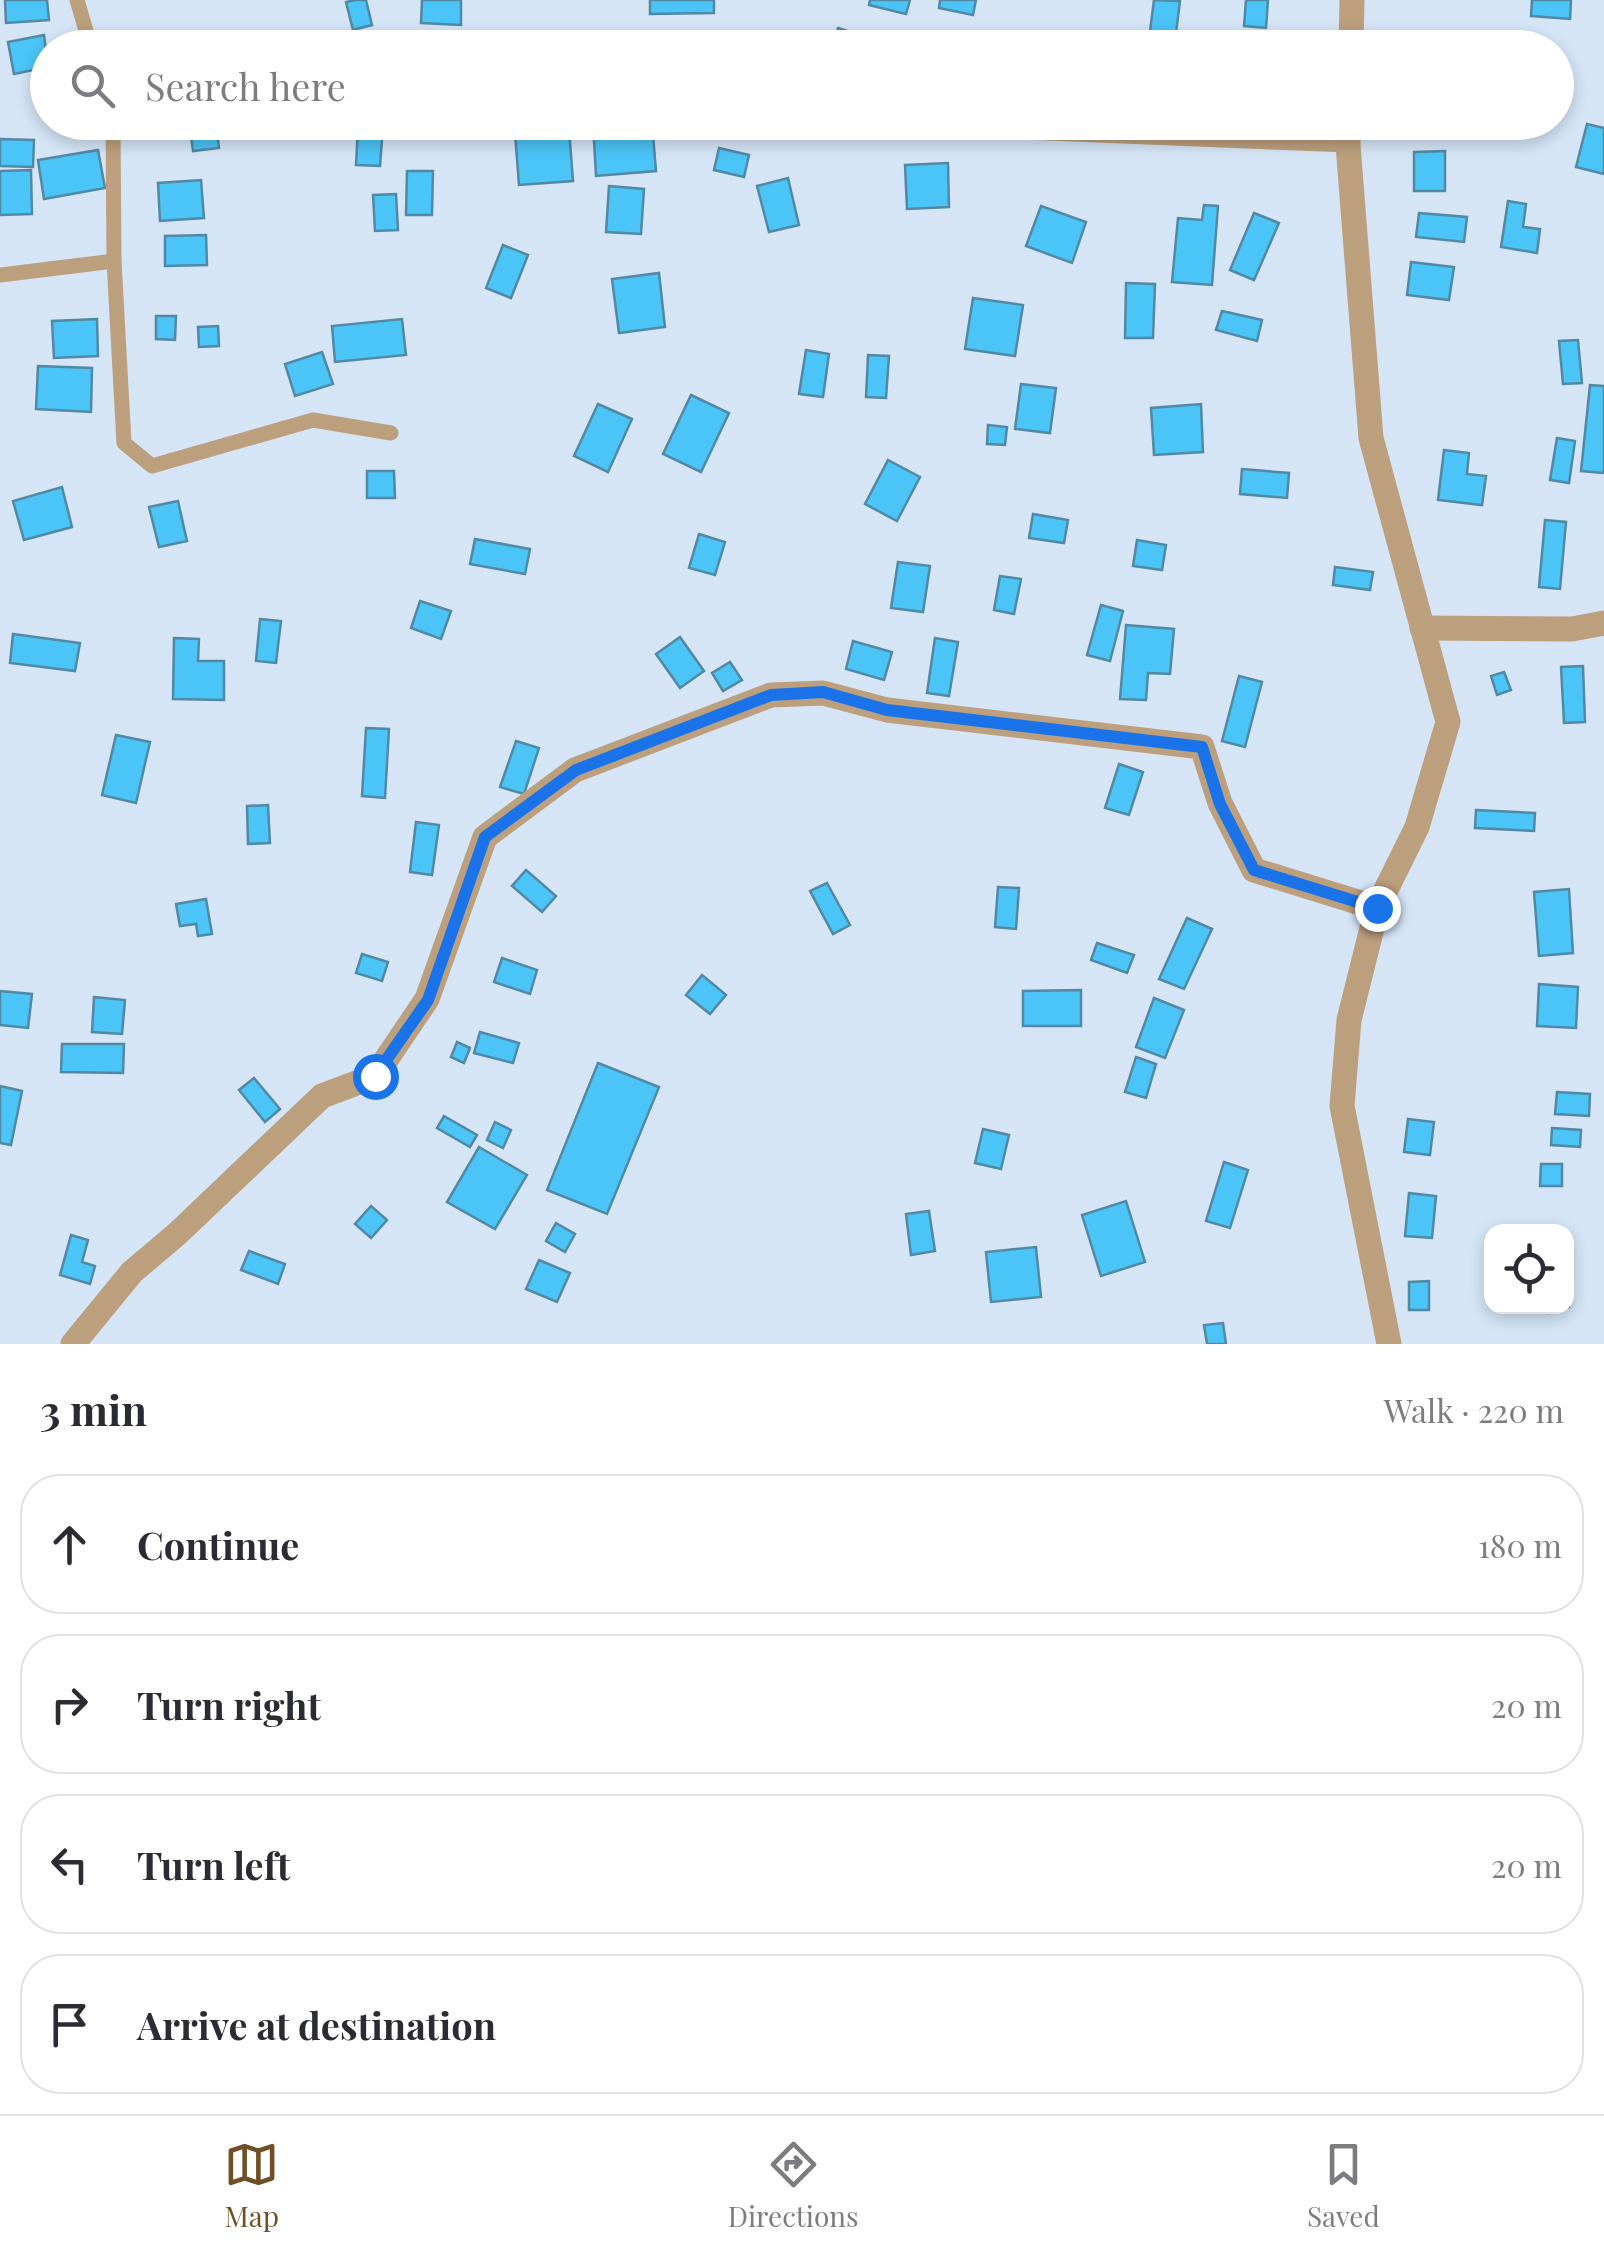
<!DOCTYPE html>
<html lang="en">
<head>
<meta charset="utf-8">
<style>
	:root { --surface:#fff; --page:#f7f7f7; --text:#2b2b33; --muted:#7c7c81; --line:#e1e1e2; --accent:#704f26 }
	body { margin:0; font-family:"Playfair Display",serif; background:var(--page); color:var(--text) }
	.controls { position:absolute; right:30px; bottom:30px; display:grid; overflow:hidden; border-radius:20px; box-shadow:0 5px 15px #0003 }
	.controls button { width:90px; height:90px; display:grid; place-items:center; padding:0; border:0; border-bottom:2px solid var(--line); background:var(--surface); color:var(--text); font:50px sans-serif }
	.stop { position:absolute; width:30px; height:30px; margin:-22px; border:8px solid #1a73e8; border-radius:50%; background:#fff }
	.stop.end { background:#1a73e8; border-color:#fff; box-shadow:0 2px 10px #0008 }
	.list { margin:0; padding:0; list-style:none }
	h2 { display:flex; justify-content:space-between; align-items:center; height:130px; margin:0; padding:0 40px; font-size:42px }
	h2 small { font-size:32px; font-weight:400; color:var(--muted) }
	.list li { display:grid; grid-template-columns:65px 1fr auto; gap:30px; align-items:center; box-sizing:border-box; height:140px; margin:0 20px 20px; padding:0 20px; border:2px solid var(--line); border-radius:40px }
	.list b { display:block; font-size:38px; white-space:nowrap }
	.list em { font-size:32px; font-style:normal; color:var(--muted) }
	.icon { flex:none; width:55px; height:55px; fill:none; stroke:currentColor; stroke-width:2; stroke-linecap:round; stroke-linejoin:round }
	.map { position:relative; flex:none; width:1604px; height:1344px; overflow:hidden }
	.search { position:absolute; background:var(--surface); box-shadow:0 5px 15px #0003; left:30px; right:30px; top:30px; height:110px; display:flex; align-items:center; gap:25px; box-sizing:border-box; padding:0 35px; border-radius:55px; color:var(--muted); font-size:38px }
	.sheet { height:770px; background:var(--surface) }
	nav { display:flex; justify-content:space-around; align-items:center; box-sizing:border-box; height:140px; border-top:2px solid var(--line); background:var(--surface); font-size:28px; color:var(--muted) }
	nav a { display:grid; justify-items:center; gap:5px }
	nav .on { color:var(--accent) }
	.map>svg:first-child { display:block }
	.building { fill:#4bc4f7; stroke:#5189a4; stroke-width:2.5 }
	.lines { fill:none; stroke-linecap:round; stroke-linejoin:round }
	.service { stroke:#bc9f7d; stroke-width:15 }
	.minor { stroke:#bc9f7d; stroke-width:25 }
	.route { stroke:#1a73e8; stroke-width:12 }
</style>
</head>
<body>
<div class="map">
<svg width="1604" height="1344" viewBox="0 0 1604 1344">
	<rect width="100%" height="100%" fill="#d5e5f6"/>
	<g class="building">
		<path d="M5,0H47L49,20L6,23Z"/>
		<path d="M355,0H366L372,25L353,30L346,2Z"/>
		<path d="M422,0H461V25L421,23Z"/>
		<path d="M650,0H714V13L650,14Z"/>
		<path d="M870,0H910L906,14L869,5Z"/>
		<path d="M940,0H976L973,15L939,8Z"/>
		<path d="M1154,0L1180,1L1176,33L1150,31Z"/>
		<path d="M1246,0H1268L1266,28L1244,26Z"/>
		<path d="M1532,0H1571L1570,19L1531,16Z"/>
		<path d="M838,28L880,41L878,48H832Z"/>
		<path d="M939,32L974,39L972,48H936Z"/>
		<path d="M44,35L48,67L14,74L8,42Z"/>
		<rect x="1556" y="66" width="4" height="44"/>
		<path d="M189,122H216L219,148L193,151Z"/>
		<path d="M593,122H652L656,171L596,176Z"/>
		<path d="M1587,124L1604,128V174L1576,167Z"/>
		<path d="M358,126L383,127L380,166L356,165Z"/>
		<path d="M569,129L573,181L519,185L515,133Z"/>
		<path d="M0,139L34,140L33,167L0,166Z"/>
		<path d="M719,148L749,155L744,177L714,170Z"/>
		<path d="M98,150L105,188L44,199L38,160Z"/>
		<path d="M1445,151V191H1414V152Z"/>
		<path d="M948,163L949,207L907,209L905,165Z"/>
		<path d="M31,170L32,214L0,215V171Z"/>
		<path d="M407,171H433L432,215H406Z"/>
		<path d="M788,178L799,225L769,232L757,186Z"/>
		<path d="M201,180L204,218L160,221L158,183Z"/>
		<path d="M609,186L644,189L641,234L606,232Z"/>
		<path d="M396,194L398,230L375,231L373,195Z"/>
		<path d="M1508,201L1526,204L1523,227L1540,229L1537,253L1501,247Z"/>
		<path d="M1204,205L1218,206L1212,285L1172,282L1178,218L1202,220Z"/>
		<path d="M1041,206L1086,222L1072,263L1026,246Z"/>
		<path d="M1254,213L1279,223L1254,280L1230,270Z"/>
		<path d="M1419,213L1467,217L1464,242L1416,237Z"/>
		<path d="M206,235L207,265L165,266V236Z"/>
		<path d="M503,245L528,255L511,298L486,288Z"/>
		<path d="M1411,262L1454,267L1449,300L1407,295Z"/>
		<path d="M659,273L665,327L619,333L612,279Z"/>
		<path d="M1126,283L1155,284L1153,338H1125Z"/>
		<path d="M973,298L1023,305L1015,356L965,349Z"/>
		<path d="M1222,311L1262,320L1257,341L1216,330Z"/>
		<path d="M156,316H176L175,340L156,339Z"/>
		<path d="M97,319L98,356L54,358L52,321Z"/>
		<path d="M402,319L406,355L335,362L332,326Z"/>
		<path d="M218,326L219,346L199,347L198,327Z"/>
		<path d="M1578,340L1582,383L1563,384L1559,341Z"/>
		<path d="M806,350L829,354L823,397L799,394Z"/>
		<path d="M322,352L333,384L295,396L285,364Z"/>
		<path d="M868,355L889,356L886,398L866,397Z"/>
		<path d="M38,366L92,368L91,412L36,409Z"/>
		<path d="M1021,384L1056,388L1050,433L1015,429Z"/>
		<path d="M1590,385L1604,386V473L1581,471Z"/>
		<path d="M691,395L729,413L701,472L663,454Z"/>
		<path d="M598,404L632,419L608,472L574,456Z"/>
		<path d="M1201,404L1203,452L1154,455L1151,408Z"/>
		<path d="M988,425L1007,427L1005,445L987,444Z"/>
		<path d="M1557,438L1575,441L1569,483L1550,480Z"/>
		<path d="M1444,450L1469,453L1467,474L1486,476L1482,505L1438,500Z"/>
		<path d="M888,460L920,477L897,521L865,504Z"/>
		<path d="M1242,469L1289,473L1287,498L1240,494Z"/>
		<path d="M367,471H394L395,498H367Z"/>
		<path d="M62,487L72,527L24,540L13,501Z"/>
		<path d="M178,501L187,541L159,547L149,507Z"/>
		<path d="M1033,514L1068,520L1064,543L1029,538Z"/>
		<path d="M1545,520L1566,522L1560,589L1539,587Z"/>
		<path d="M699,534L725,542L715,575L689,568Z"/>
		<path d="M475,539L530,549L525,574L470,564Z"/>
		<path d="M1137,540L1166,545L1162,570L1133,566Z"/>
		<path d="M898,562L930,566L923,612L891,608Z"/>
		<path d="M1335,567L1373,572L1370,590L1333,585Z"/>
		<path d="M1000,576L1021,579L1014,614L994,610Z"/>
		<path d="M420,601L451,611L441,639L411,628Z"/>
		<path d="M1101,605L1123,611L1110,661L1087,655Z"/>
		<path d="M260,619L281,621L276,663L256,661Z"/>
		<path d="M1126,625L1174,629L1170,674L1148,673L1146,700L1120,699Z"/>
		<path d="M13,634L80,643L75,671L10,663Z"/>
		<path d="M680,637L704,671L680,688L656,654Z"/>
		<path d="M174,638L199,639L198,661H224V700L173,699Z"/>
		<path d="M935,638L958,642L949,696L927,693Z"/>
		<path d="M853,641L892,652L884,680L846,669Z"/>
		<path d="M730,662L742,680L723,691L712,673Z"/>
		<path d="M1583,666L1585,722L1564,723L1561,667Z"/>
		<path d="M1504,672L1511,690L1497,695L1491,676Z"/>
		<path d="M1239,676L1262,682L1245,747L1222,741Z"/>
		<path d="M366,728L389,729L385,798L362,796Z"/>
		<path d="M116,735L150,742L136,803L102,795Z"/>
		<path d="M516,741L539,748L524,794L500,787Z"/>
		<path d="M1119,764L1143,772L1129,815L1105,808Z"/>
		<path d="M268,805L270,843L248,844L247,806Z"/>
		<path d="M1476,810L1535,813L1534,831L1475,828Z"/>
		<path d="M416,822L439,825L432,875L410,872Z"/>
		<path d="M526,870L556,896L542,912L512,886Z"/>
		<path d="M827,883L850,925L833,934L810,891Z"/>
		<path d="M998,887L1019,888L1016,929L995,927Z"/>
		<path d="M1569,889L1573,953L1539,956L1534,892Z"/>
		<path d="M206,899L212,934L198,936L196,924L180,926L176,904Z"/>
		<path d="M1187,918L1212,929L1184,989L1159,979Z"/>
		<path d="M1097,943L1134,955L1127,973L1091,960Z"/>
		<path d="M362,954L388,962L382,981L356,973Z"/>
		<path d="M502,958L537,970L530,994L494,982Z"/>
		<path d="M702,975L726,995L710,1014L686,995Z"/>
		<path d="M1539,984L1578,987L1576,1028L1537,1026Z"/>
		<path d="M1081,990V1026H1023V991Z"/>
		<path d="M0,991L32,994L28,1028L0,1025Z"/>
		<path d="M94,997L125,1000L122,1034L92,1032Z"/>
		<path d="M1154,998L1184,1010L1165,1058L1136,1047Z"/>
		<path d="M480,1032L519,1043L513,1063L474,1053Z"/>
		<path d="M457,1042L470,1048L464,1063L451,1057Z"/>
		<path d="M62,1044H124L123,1073L61,1072Z"/>
		<path d="M1136,1057L1156,1064L1146,1098L1125,1092Z"/>
		<path d="M598,1063L659,1087L607,1214L547,1190Z"/>
		<path d="M254,1078L280,1109L265,1122L239,1090Z"/>
		<path d="M0,1086L22,1091L11,1145L0,1143Z"/>
		<path d="M1557,1092L1590,1094L1589,1116L1555,1114Z"/>
		<path d="M444,1116L477,1135L470,1147L437,1128Z"/>
		<path d="M1408,1119L1434,1122L1430,1155L1404,1152Z"/>
		<path d="M495,1122L511,1130L503,1148L487,1140Z"/>
		<path d="M1552,1128L1581,1130L1580,1147L1551,1145Z"/>
		<path d="M983,1129L1009,1135L1001,1169L975,1163Z"/>
		<path d="M479,1147L527,1175L495,1229L447,1202Z"/>
		<path d="M1224,1162L1248,1170L1230,1228L1206,1221Z"/>
		<path d="M1541,1164H1562V1186H1540Z"/>
		<path d="M1409,1193L1436,1196L1432,1238L1405,1236Z"/>
		<path d="M1126,1201L1145,1262L1101,1276L1082,1215Z"/>
		<path d="M371,1206L387,1220L371,1238L355,1224Z"/>
		<path d="M929,1211L935,1251L911,1255L906,1214Z"/>
		<path d="M556,1223L575,1234L565,1252L546,1241Z"/>
		<path d="M71,1235L88,1240L82,1262L95,1266L90,1284L60,1275Z"/>
		<path d="M1036,1247L1041,1297L991,1302L986,1252Z"/>
		<path d="M249,1251L285,1264L278,1284L241,1270Z"/>
		<path d="M539,1260L570,1273L557,1302L526,1289Z"/>
		<path d="M1429,1281V1310H1409V1282Z"/>
		<path d="M1566,1296L1569,1307L1549,1313L1547,1306H1566Z"/>
		<path d="M1223,1323L1226,1344H1207L1204,1325Z"/>
	</g>
	<g class="lines">
		<g class="service">
			<path d="M77,0L91,48"/>
			<path d="M113,122L114,261L124,443L152,466L313,420L391,433"/>
			<path d="M898,127L1348,145"/>
			<path d="M0,275L114,261"/>
		</g>
		<g class="minor">
			<path d="M1351,48L1352,0"/>
			<path d="M1349,122L1348,145L1371,438L1448,722L1417,827L1377,908L1349,1020L1342,1106L1389,1344"/>
			<path d="M1422,628L1572,629L1604,623"/>
			<path d="M73,1344L132,1272L177,1234L322,1096L375,1076L427,999L485,837L575,770L771,695L823,693L887,710L1202,747L1220,803L1254,870L1377,908"/>
		</g>
	</g>
	<g class="lines">
		<path class="route" d="M375,1076L428,1000L485,837L576,770L771,695L823,692L887,710L1202,747L1220,804L1254,870L1377,908"/>
	</g>
</svg>
<div class="controls">
<button><svg class="icon" aria-label="locate" viewBox="0 0 24 24"><circle cx="12" cy="12" r="6"/><path d="M12 2v4M12 18v4M2 12h4M18 12h4"/></svg></button>
</div>
<div class="stop" style="left:375px;top:1076px"></div>
<div class="stop end" style="left:1377px;top:908px"></div>
<div class="search"><svg class="icon" aria-label="search" viewBox="0 0 24 24"><circle cx="10" cy="10" r="6"/><path d="M15 15l6 6"/></svg>Search here</div>
</div>
<section class="sheet">
<h2>3 min<small>Walk · 220 m</small></h2>
<ul class="list">
<li><svg class="icon" aria-label="ahead" viewBox="0 0 24 24"><path d="M12 20V5M6 11l6-6 6 6"/></svg><div><b>Continue</b></div><em>180 m</em></li>
<li><svg class="icon" aria-label="right" viewBox="0 0 24 24"><path d="M7 20v-9h11M14 6l5 5-5 5"/></svg><div><b>Turn right</b></div><em>20 m</em></li>
<li><svg class="icon" aria-label="left" viewBox="0 0 24 24"><path d="M17 20v-9H6M10 6l-5 5 5 5"/></svg><div><b>Turn left</b></div><em>20 m</em></li>
<li><svg class="icon" aria-label="arrive" viewBox="0 0 24 24"><path d="M6 21V4h12l-3 4 3 4H6"/></svg><div><b>Arrive at destination</b></div></li>
</ul>
</section>
<nav>
<a class="on"><svg class="icon" aria-label="map" viewBox="0 0 24 24"><path d="M3 6l6-2 6 2 6-2v14l-6 2-6-2-6 2zM9 4v14M15 6v14"/></svg>Map</a>
<a><svg class="icon" aria-label="directions" viewBox="0 0 24 24"><path d="M12 3l9 9-9 9-9-9zM9 14v-3h6M13 9l2 2-2 2"/></svg>Directions</a>
<a><svg class="icon" aria-label="saved" viewBox="0 0 24 24"><path d="M7 4h10v16l-5-4-5 4z"/></svg>Saved</a>
</nav>
</body>
</html>
